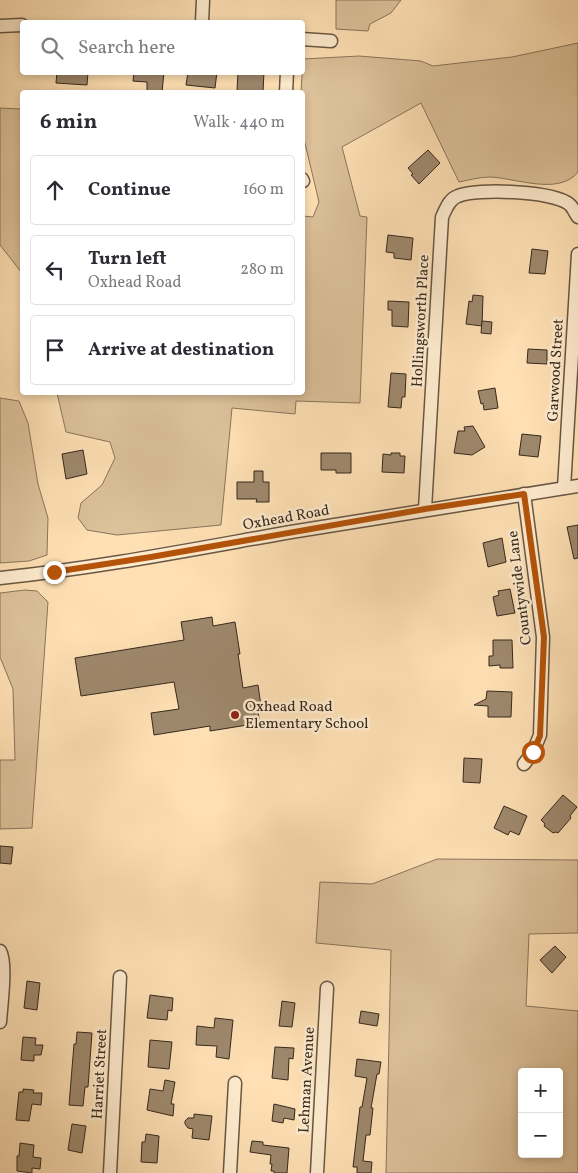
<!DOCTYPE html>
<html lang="en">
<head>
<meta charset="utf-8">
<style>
	:root { --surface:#fff; --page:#f2f2f3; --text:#2b2b33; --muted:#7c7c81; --line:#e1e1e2 }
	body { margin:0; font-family:Vollkorn,serif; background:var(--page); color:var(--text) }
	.controls { position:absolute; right:15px; bottom:15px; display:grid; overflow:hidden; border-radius:5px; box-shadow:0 2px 8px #0003 }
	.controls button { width:45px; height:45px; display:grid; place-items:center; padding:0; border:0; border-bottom:1px solid var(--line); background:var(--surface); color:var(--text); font:25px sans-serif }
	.stop { position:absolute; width:15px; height:15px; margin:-11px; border:4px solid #b45309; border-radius:50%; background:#fff }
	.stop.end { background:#b45309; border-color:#fff; box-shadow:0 1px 5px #0008 }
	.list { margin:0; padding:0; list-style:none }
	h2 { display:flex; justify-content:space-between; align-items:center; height:65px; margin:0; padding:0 20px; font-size:21px }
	h2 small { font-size:16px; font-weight:400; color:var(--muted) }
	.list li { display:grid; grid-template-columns:32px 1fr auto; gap:15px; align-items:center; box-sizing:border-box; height:70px; margin:0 10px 10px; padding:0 10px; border:1px solid var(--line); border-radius:5px }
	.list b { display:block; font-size:19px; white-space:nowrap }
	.list p { margin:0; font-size:16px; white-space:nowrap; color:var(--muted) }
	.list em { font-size:16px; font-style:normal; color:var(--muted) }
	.icon { flex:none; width:28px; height:28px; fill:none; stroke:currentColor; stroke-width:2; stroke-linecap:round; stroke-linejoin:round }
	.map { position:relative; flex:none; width:578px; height:1173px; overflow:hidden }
	.search { position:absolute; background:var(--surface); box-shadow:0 2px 8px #0003; left:20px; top:20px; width:285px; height:55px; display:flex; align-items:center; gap:12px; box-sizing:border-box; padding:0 18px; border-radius:5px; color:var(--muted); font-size:19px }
	.panel { position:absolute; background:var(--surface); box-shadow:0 2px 8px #0003; left:20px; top:90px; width:285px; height:305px; border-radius:5px }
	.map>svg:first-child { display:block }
	.green { fill:#dcc19a; stroke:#89755c; fill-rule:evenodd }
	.building { fill:#9e886c; stroke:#36291d }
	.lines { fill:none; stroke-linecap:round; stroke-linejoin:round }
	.minor-casing { stroke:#685743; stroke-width:15 }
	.minor { stroke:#feebce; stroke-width:12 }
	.route { stroke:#b45309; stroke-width:6 }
	.poi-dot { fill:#8f2418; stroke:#feebce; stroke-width:2 }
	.labels { text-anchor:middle; stroke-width:5; stroke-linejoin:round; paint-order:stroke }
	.street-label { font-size:15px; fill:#36291d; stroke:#feebce }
	.poi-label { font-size:15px; fill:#36291d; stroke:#feebce; text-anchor:start }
</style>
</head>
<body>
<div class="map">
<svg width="578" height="1173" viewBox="0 0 578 1173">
	<rect width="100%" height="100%" fill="#fee0b4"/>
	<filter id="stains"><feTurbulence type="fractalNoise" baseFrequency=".004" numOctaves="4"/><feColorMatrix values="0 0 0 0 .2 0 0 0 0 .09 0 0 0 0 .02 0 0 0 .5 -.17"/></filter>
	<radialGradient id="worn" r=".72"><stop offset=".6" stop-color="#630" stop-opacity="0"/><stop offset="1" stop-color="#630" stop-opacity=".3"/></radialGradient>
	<g class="green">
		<path d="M336,0H401L391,13L370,24L368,31L336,29Z"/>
		<path d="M578,43V172C559,196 516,178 490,177C480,177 469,180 459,182L421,103L342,147L360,216L367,217L360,403L296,401L295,414L232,408L221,525L117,535L87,530L78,518L81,503L102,485L115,458L110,442L66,432L57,393L302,392L303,216L313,217L319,202L303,135L302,92H301L303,59L359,56L421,61L433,66L512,57Z"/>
		<path d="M0,108L22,109V273L0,245Z"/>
		<path d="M0,398L19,401L28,423L38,484L48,518L47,555L29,561L0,563Z"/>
		<path d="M25,590L37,591L48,602L32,828L0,829V760H15L13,689L0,657V593Z"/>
		<path d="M437,859L578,860V933L529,934L526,1006L578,1011V1173H386L391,950L316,943L320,882L372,884ZM522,1072H559V1154H522Z"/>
	</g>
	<g class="building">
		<path d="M57,72H88L87,85L56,83Z"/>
		<path d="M134,72H164L162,92H149L150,91H147V82L133,81Z"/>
		<path d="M188,72H217L215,88L186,85Z"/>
		<path d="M238,72H264L263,92L237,91Z"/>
		<path d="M428,150L440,163L419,184L411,175L413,174L408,168Z"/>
		<path d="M388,235L413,238L411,260L394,258V253L386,252Z"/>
		<path d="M532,249L548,251L545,274L529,273Z"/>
		<path d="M473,295L483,296L482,326L466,324L469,301L472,302Z"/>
		<path d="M388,301L409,302L408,327L392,326V310H388Z"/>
		<path d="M482,321L492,322L491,334L481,333Z"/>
		<path d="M528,349L547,350V364L527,363Z"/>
		<path d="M391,373L406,374L405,397H402L401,408L388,407Z"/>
		<path d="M495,388L498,408L484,410L483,403L481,404L478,391Z"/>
		<path d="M473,426L485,447L472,455L454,453L458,431H465L464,427Z"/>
		<path d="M522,434L541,436L538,457L519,455Z"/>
		<path d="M83,450L87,474L66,479L62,454Z"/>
		<path d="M321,453H351V473H336V470H321Z"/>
		<path d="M391,453H400V456H405L404,473L382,472L383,454L391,455Z"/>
		<path d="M254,471H263V482H269V502H256L257,499H237V482H254Z"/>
		<path d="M578,525V558L574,559L567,527Z"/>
		<path d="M502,538L506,562L488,567L483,543Z"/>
		<path d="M510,589L515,613L497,616L493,597L499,595L498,591Z"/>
		<path d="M212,617L213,626L235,622L240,654H238L243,688L258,685L261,706L257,707L260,723L210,731V726L154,735L151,713L179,709L174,682L81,696L75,658L184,640L181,622Z"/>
		<path d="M493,640H512L513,668H500V665L489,666V656H493Z"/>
		<path d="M487,691L512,692L511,717H488V706L474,705L486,699Z"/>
		<path d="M464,758L482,759L480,783L463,782Z"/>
		<path d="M563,795L577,807L570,816L571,818L558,833L556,832L553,833L544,826L545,824L541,820Z"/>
		<path d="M504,806L527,816L519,835L510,831L508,835L494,828Z"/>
		<path d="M0,846L13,847L11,864L0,863Z"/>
		<path d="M555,946L566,957L552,973L540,960Z"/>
		<path d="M27,981L40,983L37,1010L24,1008Z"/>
		<path d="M150,995L173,998L172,1011L168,1010L167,1020L147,1018Z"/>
		<path d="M282,1001L295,1003L292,1027L279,1026Z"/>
		<path d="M361,1011L379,1014L377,1026L359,1023Z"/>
		<path d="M215,1018L233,1020L229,1059L216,1057L217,1046L196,1045L197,1026L214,1028Z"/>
		<path d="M77,1032L92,1033L88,1087H85L83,1106L69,1105L74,1044H76Z"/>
		<path d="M23,1037L36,1038L35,1045H43L41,1055H34V1061L21,1060Z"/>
		<path d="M150,1040L172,1042L169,1069L148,1067Z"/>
		<path d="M275,1047L294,1048L293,1059L289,1058L288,1080L272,1078Z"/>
		<path d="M357,1059L381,1062L379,1074H377L371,1108H373L370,1135H366L363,1161L372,1162L371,1173H357V1167H353L360,1107H362L367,1078L355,1076Z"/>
		<path d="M165,1080L175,1082L171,1104H174L173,1116L147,1110L150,1089L163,1091Z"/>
		<path d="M23,1089L34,1090L33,1093H42L41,1105L32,1104L29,1121L16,1120L19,1092H23Z"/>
		<path d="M274,1104L295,1109L294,1120L284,1118L283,1123L272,1121Z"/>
		<path d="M194,1114L212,1116L209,1140L192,1138L193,1129L188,1128L185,1124V1121L188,1118H194Z"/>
		<path d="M72,1124L86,1126L82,1153L68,1150Z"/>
		<path d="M146,1134L159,1136L157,1163L141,1162L142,1142H145Z"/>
		<path d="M252,1141L263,1142V1145L289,1148L287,1173H274V1171H271L272,1164H270L271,1155L250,1152Z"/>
		<path d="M20,1143L34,1145L33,1157L41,1158L40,1169L32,1168V1173L17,1171V1156H19Z"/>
	</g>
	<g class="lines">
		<g class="minor-casing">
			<g id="minor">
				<path d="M202,22L203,0"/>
				<path d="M0,26L22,25"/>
				<path d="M302,39L331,41"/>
				<path d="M286,92L287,72"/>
				<path d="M302,179L303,181"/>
				<path d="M564,488L578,254"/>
				<path d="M425,509L442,217C446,209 449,199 458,196C477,188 553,191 569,204C573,207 575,213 578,217"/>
				<path d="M0,578C98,568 194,549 291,532C386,516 482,502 578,486"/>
				<path d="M524,764L533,752L540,735L543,637L524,494"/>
				<path d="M0,951C7,963 1,1006 0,1022"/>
				<path d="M110,1173L120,977"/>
				<path d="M230,1173L235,1083"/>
				<path d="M317,1173L327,988"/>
			</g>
		</g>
		<use href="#minor" class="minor"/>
	</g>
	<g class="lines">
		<path class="route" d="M54,572L151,557L425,509L524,494L544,637L540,736L533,752"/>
	</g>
	<circle class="poi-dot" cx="235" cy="715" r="5"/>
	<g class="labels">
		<g class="street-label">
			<text transform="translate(420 321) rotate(-87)" y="5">Hollingsworth Place</text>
			<text transform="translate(555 370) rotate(-87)" y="5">Garwood Street</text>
			<text transform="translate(286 517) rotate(-10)" y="5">Oxhead Road</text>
			<text transform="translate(519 588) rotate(-97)" y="5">Countywide Lane</text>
			<text transform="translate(99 1074) rotate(-87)" y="5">Harriet Street</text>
			<text transform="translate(306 1080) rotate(-87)" y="5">Lehman Avenue</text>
		</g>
		<g class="poi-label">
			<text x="245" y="711">Oxhead Road<tspan x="245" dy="17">Elementary School</tspan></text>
		</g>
	</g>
	<rect width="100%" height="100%" filter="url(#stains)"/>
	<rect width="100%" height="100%" fill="url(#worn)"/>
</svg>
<div class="controls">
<button>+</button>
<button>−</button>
</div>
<div class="stop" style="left:533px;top:752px"></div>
<div class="stop end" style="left:54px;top:572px"></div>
<div class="search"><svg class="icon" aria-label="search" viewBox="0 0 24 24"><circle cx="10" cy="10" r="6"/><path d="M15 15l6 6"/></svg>Search here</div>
<section class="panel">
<h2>6 min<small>Walk · 440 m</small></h2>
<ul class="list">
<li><svg class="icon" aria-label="ahead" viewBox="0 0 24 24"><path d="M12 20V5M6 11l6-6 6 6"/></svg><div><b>Continue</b></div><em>160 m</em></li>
<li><svg class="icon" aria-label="left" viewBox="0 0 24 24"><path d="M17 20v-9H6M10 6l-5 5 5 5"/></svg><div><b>Turn left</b><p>Oxhead Road</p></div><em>280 m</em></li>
<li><svg class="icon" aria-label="arrive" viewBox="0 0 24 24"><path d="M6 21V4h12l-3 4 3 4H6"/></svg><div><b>Arrive at destination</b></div></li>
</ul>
</section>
</div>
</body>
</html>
